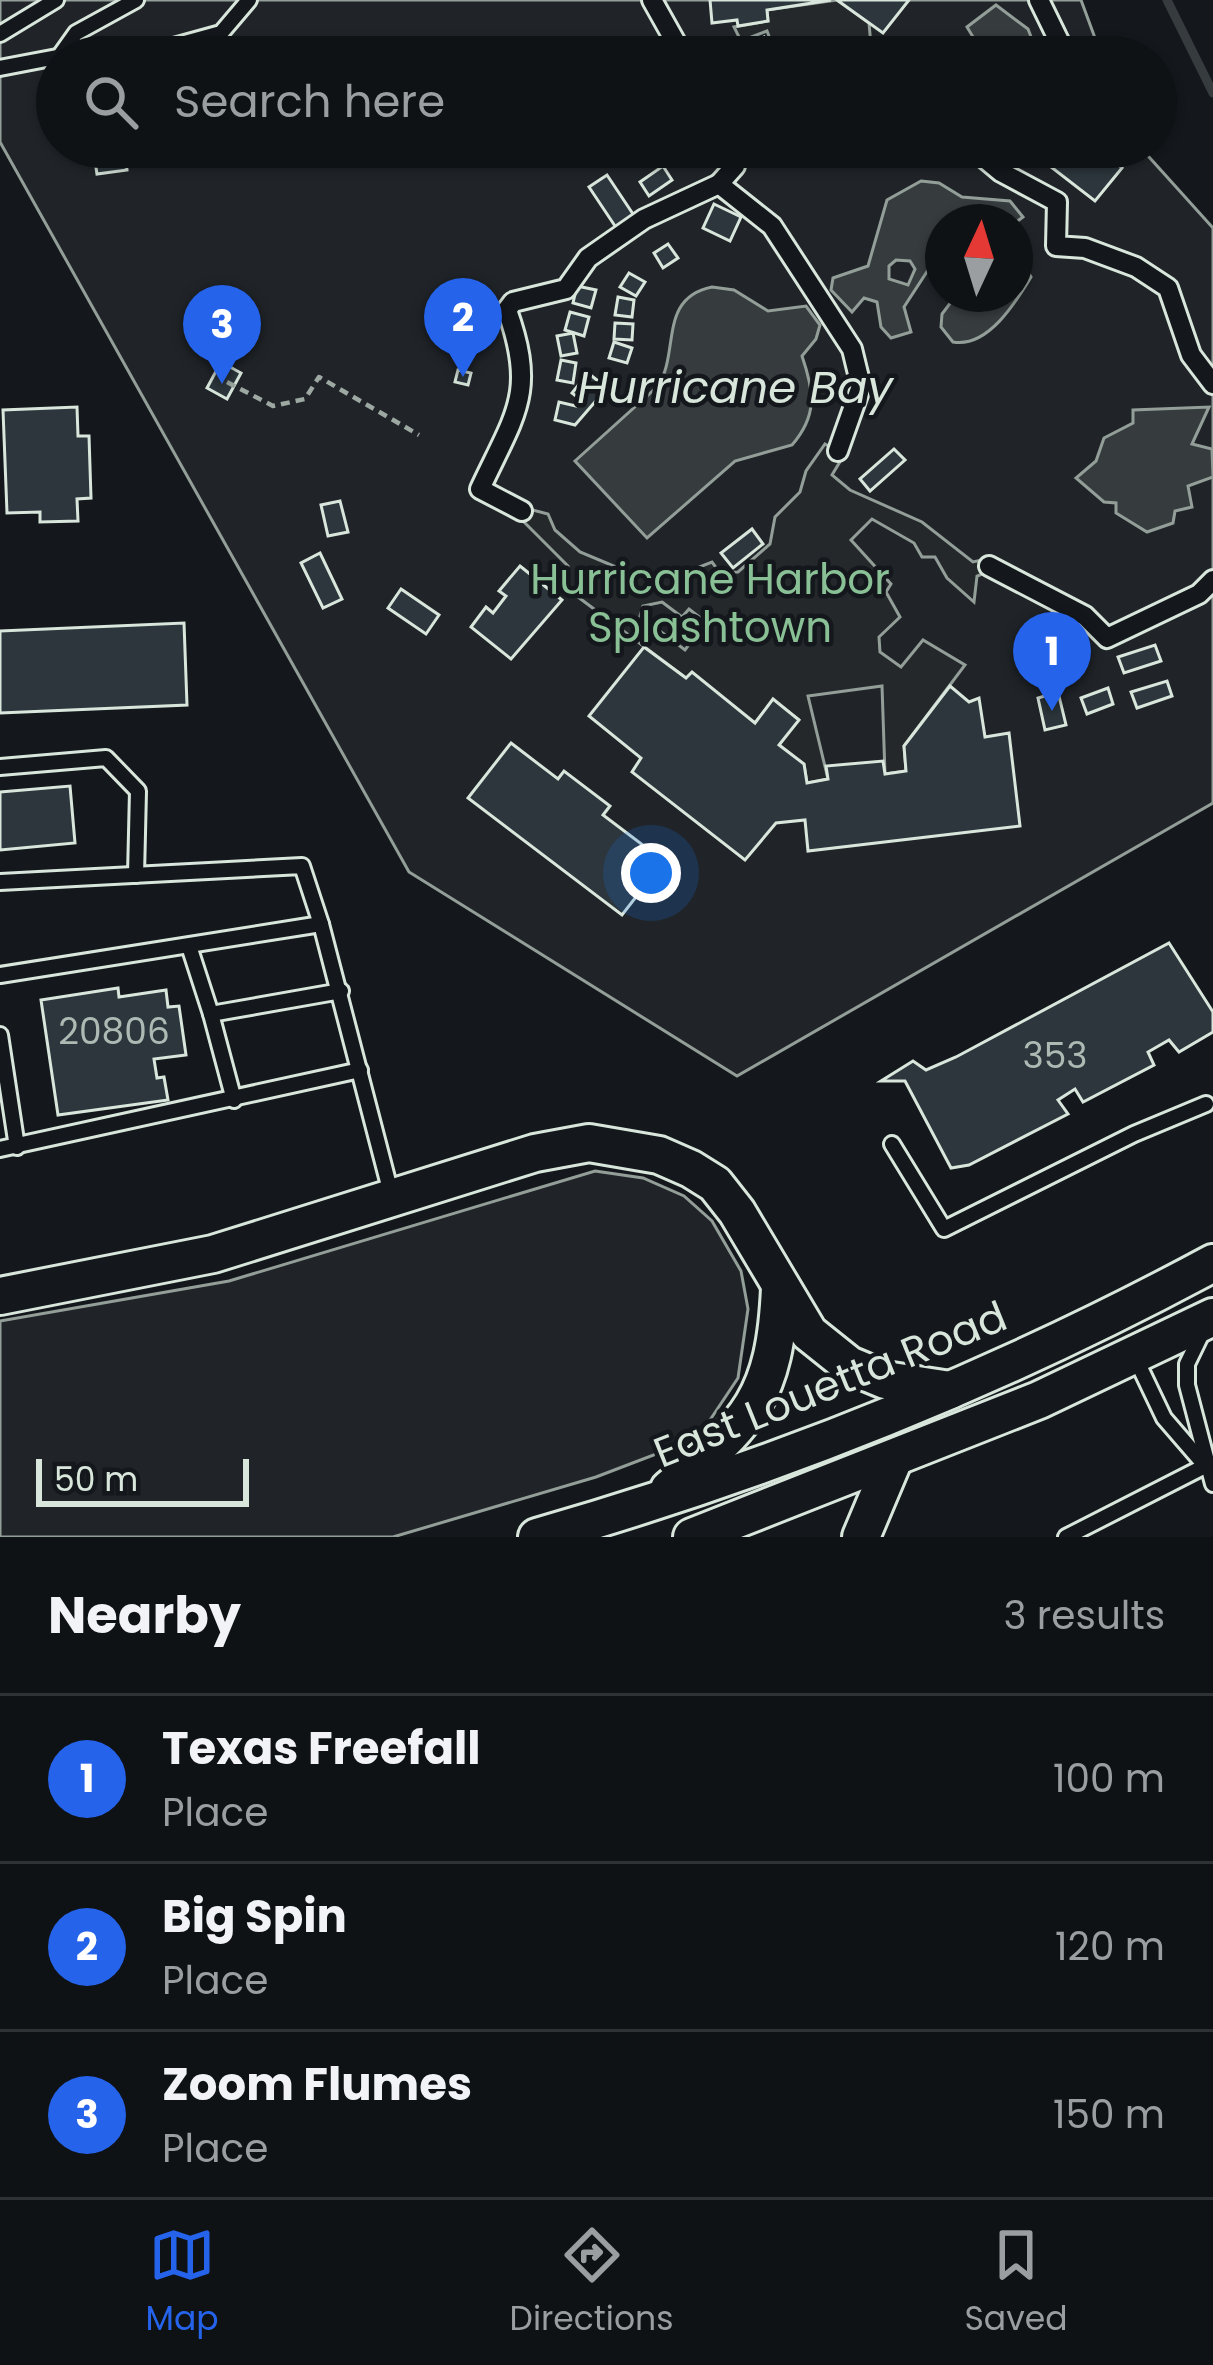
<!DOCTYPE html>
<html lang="en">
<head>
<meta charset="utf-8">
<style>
	:root { --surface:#0f1215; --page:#1d2022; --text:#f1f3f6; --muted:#9b9ea0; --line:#2f3234; --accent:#2563eb }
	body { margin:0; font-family:Poppins,sans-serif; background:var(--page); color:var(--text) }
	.compass { position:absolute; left:925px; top:204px; width:108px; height:108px; border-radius:50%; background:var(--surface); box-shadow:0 3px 9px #0004; rotate:4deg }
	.scale { position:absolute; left:36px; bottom:30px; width:213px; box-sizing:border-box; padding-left:12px; border:6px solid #d8e6dc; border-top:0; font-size:33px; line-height:42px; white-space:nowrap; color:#d8e6dc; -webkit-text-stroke:9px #14181c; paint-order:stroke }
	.you { position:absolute; left:651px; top:873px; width:42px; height:42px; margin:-30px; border:9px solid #fff; border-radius:50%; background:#1a73e8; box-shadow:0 0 0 18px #1a73e833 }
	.badge { display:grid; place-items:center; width:78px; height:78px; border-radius:50%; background:var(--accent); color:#fff; font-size:39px; font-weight:700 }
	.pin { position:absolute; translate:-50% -99px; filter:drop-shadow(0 3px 6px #0008) }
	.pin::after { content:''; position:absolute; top:63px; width:42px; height:36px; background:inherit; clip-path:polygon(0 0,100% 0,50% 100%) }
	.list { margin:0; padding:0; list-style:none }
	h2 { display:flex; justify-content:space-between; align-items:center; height:156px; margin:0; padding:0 48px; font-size:51px }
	h2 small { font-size:39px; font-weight:400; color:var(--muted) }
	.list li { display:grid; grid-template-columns:78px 1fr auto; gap:36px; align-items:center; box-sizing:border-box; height:168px; padding:0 48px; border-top:3px solid var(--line) }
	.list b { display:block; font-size:45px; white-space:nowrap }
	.list p { margin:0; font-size:39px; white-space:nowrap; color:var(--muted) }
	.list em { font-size:39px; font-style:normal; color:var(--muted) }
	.icon { flex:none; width:66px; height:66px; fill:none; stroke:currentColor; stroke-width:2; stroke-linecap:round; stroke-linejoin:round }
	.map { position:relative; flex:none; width:1213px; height:1537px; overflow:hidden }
	.search { position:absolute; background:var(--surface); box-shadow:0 3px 9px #0004; left:36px; right:36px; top:36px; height:132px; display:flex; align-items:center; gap:30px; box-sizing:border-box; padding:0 42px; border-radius:66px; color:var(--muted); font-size:45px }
	.sheet { height:660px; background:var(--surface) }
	nav { display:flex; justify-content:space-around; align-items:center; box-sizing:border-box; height:168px; border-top:3px solid var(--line); background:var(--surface); font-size:33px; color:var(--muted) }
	nav a { display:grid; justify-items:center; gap:6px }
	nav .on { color:var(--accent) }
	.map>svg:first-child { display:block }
	.green { fill:#202428; stroke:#939e99; stroke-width:3; fill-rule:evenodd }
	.parking { fill:#24282b; stroke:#939e99; stroke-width:3; fill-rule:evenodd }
	.water { fill:#363b3e; stroke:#939e99; stroke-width:3; fill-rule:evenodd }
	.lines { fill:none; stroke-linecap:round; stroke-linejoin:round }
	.stream { stroke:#363b3e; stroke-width:9 }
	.building { fill:#2c363c; stroke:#d8e6dc; stroke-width:3 }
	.service-casing { stroke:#d8e6dc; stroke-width:20 }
	.pedestrian-casing { stroke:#d8e6dc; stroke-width:24 }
	.secondary-casing { stroke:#d8e6dc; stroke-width:42 }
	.path { stroke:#9da8a2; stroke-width:4.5; stroke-dasharray:9 6; stroke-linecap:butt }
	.service { stroke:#14181c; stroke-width:14 }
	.pedestrian { stroke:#14181c; stroke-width:18 }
	.secondary { stroke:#14181c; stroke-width:36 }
	.labels { text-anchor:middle; stroke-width:9; stroke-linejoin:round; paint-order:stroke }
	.number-label { font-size:36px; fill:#adbab4 }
	.park-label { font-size:42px; fill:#8ac095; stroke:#14181c }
	.street-label { font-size:42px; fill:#d8e6dc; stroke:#14181c }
	.water-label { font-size:45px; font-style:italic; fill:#d8e6dc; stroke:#14181c }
</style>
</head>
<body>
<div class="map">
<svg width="1213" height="1537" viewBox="0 0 1213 1537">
	<rect width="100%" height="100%" fill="#14181c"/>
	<g class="green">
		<path d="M0,0H1081L1102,57H57V147H1140L1213,228V803L737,1076L409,872L0,142ZM943,222H1015V294H943Z"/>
		<path d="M595,1171L643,1178L684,1196L712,1221L741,1271L748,1309L738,1378L708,1423L680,1445L596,1477L393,1537H0V1321L229,1281Z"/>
	</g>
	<g class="parking">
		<path d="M837,0L869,23L872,57H777L767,31L741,41L734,27L768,21L767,10Z"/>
		<path d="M825,444L844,455L832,475L850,490L922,522L973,562L991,558L988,572L977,576L974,602L947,578L935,557H922L914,543L872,519L851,540L891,584L886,592L900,617L879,637L880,652L901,667L923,640L965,665L904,746L906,771L885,774L882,686L808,696L828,779L807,783L804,764L779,745L798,719L773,700L755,723L686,678L566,588L568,566L518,516L525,508L548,514L555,530L580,552L635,575L684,573L712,562L720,573L738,572L770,544L775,517L800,492L806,471ZM662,602L682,617L689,609L706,622L685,650L640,616L643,606Z"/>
	</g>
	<g class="water">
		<path d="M996,5L1028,29L1033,42L1014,57H985L967,27Z"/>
		<path d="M921,181L939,183L962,197L1010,201L1023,217L1015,223L943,222V247L904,307L911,332L891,338L881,327L877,302L864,298L852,312L831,290L833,278L868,266L887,200ZM896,260L910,261L915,269L908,285L889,279V266Z"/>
		<path d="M1015,251L1031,277C1016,302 988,348 953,342L941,327L942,314L957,294H1015Z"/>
		<path d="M712,287L734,290L768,311L806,306L820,325L816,339L802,356C814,391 818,415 792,445L735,461L647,538L575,461L658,386C680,352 658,298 712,287Z"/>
		<path d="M1209,407L1192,444L1212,449L1213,477L1188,486L1192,507L1175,511L1173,523L1147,532L1116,513V503L1104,502L1076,478L1096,461L1104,438L1133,423V410Z"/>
	</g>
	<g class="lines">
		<path class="stream" d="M1167,0L1213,93"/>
	</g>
	<g class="building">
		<path d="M710,0H831L767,10L768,21L738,26L737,20L712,23Z"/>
		<path d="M837,0H909L883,33Z"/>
		<path d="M764,37L772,57H719L718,54Z"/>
		<path d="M1038,147H1096L1122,168L1095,201L1033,153Z"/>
		<path d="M125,150L127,170L97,174L94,155Z"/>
		<path d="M663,166L672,180L649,196L640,182Z"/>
		<path d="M607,175L635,217L617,229L589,187Z"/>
		<path d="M714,204L741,217L730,241L703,228Z"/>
		<path d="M668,244L678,258L663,268L654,253Z"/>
		<path d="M629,273L645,282L636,296L620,287Z"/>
		<path d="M577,286L596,290L591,308L573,303Z"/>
		<path d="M618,297L634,300L632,317L615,315Z"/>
		<path d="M570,312L589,317L584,336L565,330Z"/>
		<path d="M615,323L633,324L632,340L614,339Z"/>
		<path d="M573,333L577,353L561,356L557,336Z"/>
		<path d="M614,342L632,348L627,363L609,358Z"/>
		<path d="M561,360L576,363L573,383L557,380Z"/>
		<path d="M221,362L241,373L227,399L207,388Z"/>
		<path d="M458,370L471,373L468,385L455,382Z"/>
		<path d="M588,373L607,388L575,425L555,420L559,402L576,406L581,400L572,393Z"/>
		<path d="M77,407L78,436H89L91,498L77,499L78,521L40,522V512L7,513L3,410Z"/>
		<path d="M894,449L905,460L870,491L860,479Z"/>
		<path d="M340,501L348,532L328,536L321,505Z"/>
		<path d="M752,529L763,544L733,568L721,553Z"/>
		<path d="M320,553L342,599L323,608L301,563Z"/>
		<path d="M520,566L562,600L511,659L471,627L486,607L493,613L506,596L499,591Z"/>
		<path d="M401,589L439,615L426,634L388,608Z"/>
		<path d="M184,623L187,705L0,713V631Z"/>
		<path d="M1155,645L1161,661L1124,673L1118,657Z"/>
		<path d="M644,647L686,678L692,672L755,723L773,699L799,720L779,745L804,764L807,783L828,779L826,766L883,761L885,774L906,771L904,746L950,686L969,702L979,698L985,737L1009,733L1020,826L808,851L805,820L776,823L745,860L632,772L641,758L589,716Z"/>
		<path d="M1167,681L1172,696L1137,708L1131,692Z"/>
		<path d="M1108,688L1113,704L1087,714L1081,698Z"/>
		<path d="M1058,692L1066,725L1045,730L1038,698Z"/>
		<path d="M511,743L558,779L564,771L610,806L603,815L664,861L622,915L468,798Z"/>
		<path d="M70,786L75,843L0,850V792Z"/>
		<path d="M1169,943L1213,1012V1032L1179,1052L1169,1040L1148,1052L1154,1065L1083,1102L1075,1089L1058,1100L1068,1114L969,1165L951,1168L905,1081H881L913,1061L926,1070L956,1057Z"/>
		<path d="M118,988L119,997L166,990L168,1007L179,1006L186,1055L154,1059L157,1078L164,1077L168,1100L58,1115L41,1000Z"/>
	</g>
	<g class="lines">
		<g class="service-casing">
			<g id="service">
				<path d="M0,34L56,0"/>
				<path d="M59,57L76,33L136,0"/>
				<path d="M134,57L221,33L249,0"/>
				<path d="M0,68L57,57"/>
				<path d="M0,767L106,758L138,791L136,875"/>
				<path d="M0,882L302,866L321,924"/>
				<path d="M189,946L211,1014L341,991"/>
				<path d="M0,975L321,924L392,1197"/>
				<path d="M211,1014L234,1100"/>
				<path d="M0,1035L17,1147"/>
				<path d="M892,1144L944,1229L1134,1134L1206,1104"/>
				<path d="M0,1149L360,1070"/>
				<path d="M1204,1329L1187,1364V1385L1213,1484"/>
				<path d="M1134,1355L1164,1418L1202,1462"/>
				<path d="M1066,1537L1211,1463"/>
			</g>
		</g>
		<g class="pedestrian-casing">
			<g id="pedestrian">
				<path d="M652,0L684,57"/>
				<path d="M1039,0L1059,41L1057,57"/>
				<path d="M738,147L735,166L719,184L772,226L852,349L861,386L838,451"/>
				<path d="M971,147L1001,172L1057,202L1056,246L1085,248L1136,267L1168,288L1191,355L1213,384"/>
				<path d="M740,151L767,147"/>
				<path d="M522,511L480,489C515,414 537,393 507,310L513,302L566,289L588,258L644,219L719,184"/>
				<path d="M989,566L1085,616L1107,638L1199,594L1213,580"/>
			</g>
		</g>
		<g class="secondary-casing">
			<g id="secondary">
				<path d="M0,1296L213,1254L535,1153L589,1143L659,1155L691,1169L715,1184L737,1212L809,1333L849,1365L885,1380L950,1390"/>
				<path d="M669,1489C750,1422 775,1397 780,1288"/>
				<path d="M537,1537C771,1470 998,1379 1213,1263"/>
				<path d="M692,1537L1039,1400L1213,1317"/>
				<path d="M861,1537L893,1461"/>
			</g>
		</g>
		<path class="path" d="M227,382L273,406L305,399L319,377L419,435"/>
		<use href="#service" class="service"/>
		<use href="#pedestrian" class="pedestrian"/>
		<use href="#secondary" class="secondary"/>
	</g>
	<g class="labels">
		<g class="number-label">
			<text x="114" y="1044">20806</text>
			<text x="1055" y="1068">353</text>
		</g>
		<g class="park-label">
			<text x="710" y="594">Hurricane Harbor<tspan x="710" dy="48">Splashtown</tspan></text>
		</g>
		<g class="street-label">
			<text transform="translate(830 1384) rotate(-22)" y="15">East Louetta Road</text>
		</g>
		<g class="water-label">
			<text x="735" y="403">Hurricane Bay</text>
		</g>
	</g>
</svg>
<svg class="compass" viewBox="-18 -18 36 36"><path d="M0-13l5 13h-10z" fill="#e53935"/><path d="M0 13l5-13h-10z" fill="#9b9ea0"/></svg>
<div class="scale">50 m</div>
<div class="you"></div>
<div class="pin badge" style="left:1052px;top:711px">1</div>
<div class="pin badge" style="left:463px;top:377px">2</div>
<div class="pin badge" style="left:222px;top:384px">3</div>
<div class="search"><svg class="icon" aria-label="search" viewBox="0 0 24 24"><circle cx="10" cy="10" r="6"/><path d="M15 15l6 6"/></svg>Search here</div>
</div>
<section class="sheet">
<h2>Nearby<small>3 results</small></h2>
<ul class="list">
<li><span class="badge">1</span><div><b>Texas Freefall</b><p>Place</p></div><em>100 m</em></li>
<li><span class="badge">2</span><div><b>Big Spin</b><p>Place</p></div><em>120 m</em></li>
<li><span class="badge">3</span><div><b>Zoom Flumes</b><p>Place</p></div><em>150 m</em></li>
</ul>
</section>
<nav>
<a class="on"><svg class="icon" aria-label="map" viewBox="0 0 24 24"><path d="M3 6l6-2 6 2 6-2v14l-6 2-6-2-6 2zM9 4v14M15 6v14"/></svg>Map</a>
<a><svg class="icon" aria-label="directions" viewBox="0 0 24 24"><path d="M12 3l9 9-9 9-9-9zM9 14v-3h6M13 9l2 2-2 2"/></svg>Directions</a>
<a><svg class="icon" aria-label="saved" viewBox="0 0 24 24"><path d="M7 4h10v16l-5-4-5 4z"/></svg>Saved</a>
</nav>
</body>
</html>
